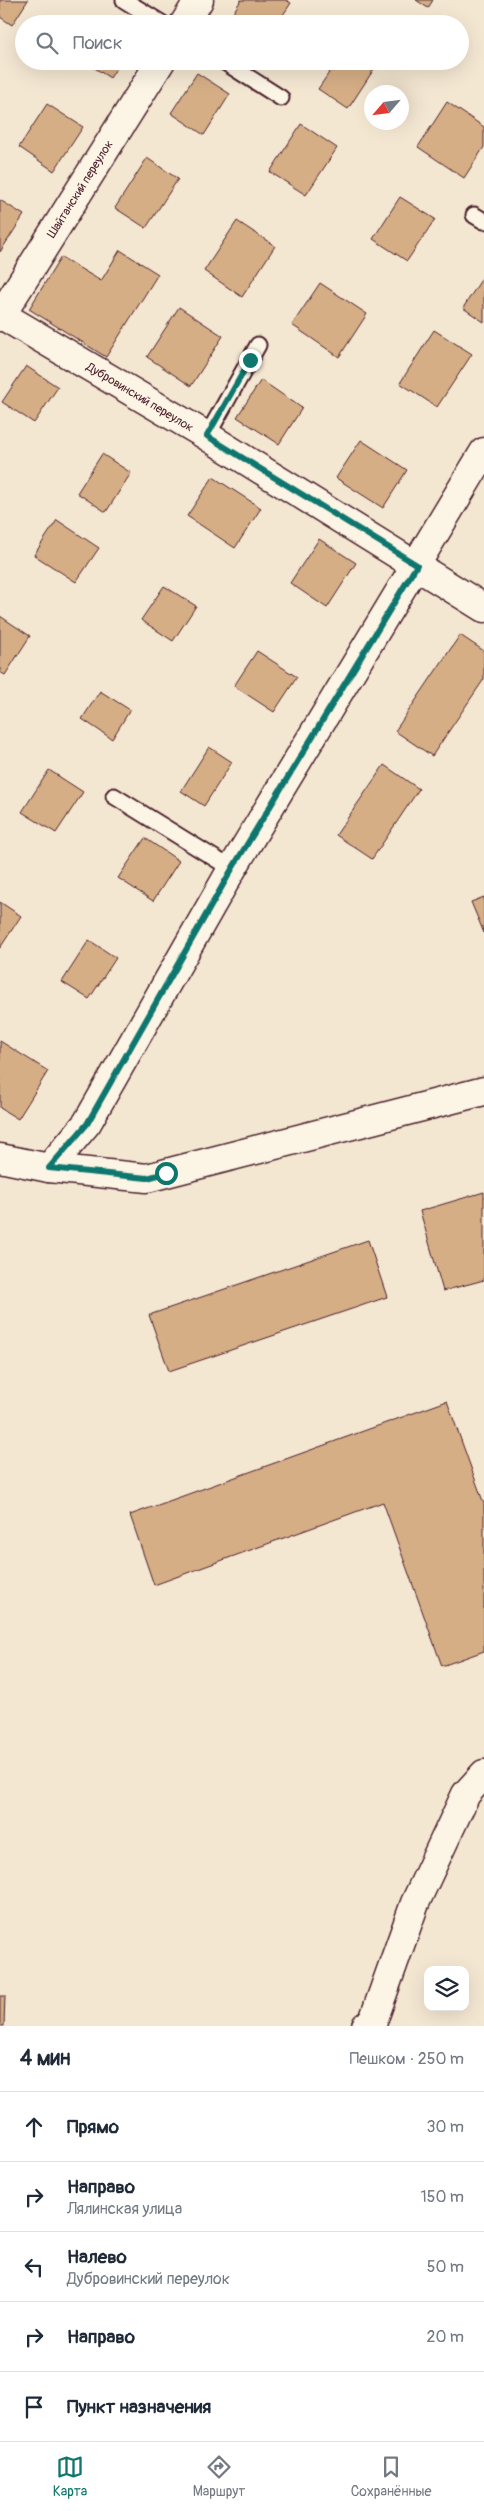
<!DOCTYPE html>
<html lang="ru">
<head>
<meta charset="utf-8">
<style>
	:root { --surface:#fff; --page:#f6f6f7; --text:#1f2937; --muted:#747a83; --line:#e0e1e3; --accent:#0f766e }
	body { margin:0; font-family:Pangolin,sans-serif; background:var(--page); color:var(--text) }
	.controls { position:absolute; right:15px; bottom:15px; display:grid; overflow:hidden; border-radius:10px; box-shadow:0 5px 20px #0002 }
	.controls button { width:45px; height:45px; display:grid; place-items:center; padding:0; border:0; border-bottom:1px solid var(--line); background:var(--surface); color:var(--text); font:25px sans-serif }
	.compass { position:absolute; left:364px; top:85px; width:45px; height:45px; border-radius:50%; background:var(--surface); box-shadow:0 5px 20px #0002; rotate:242deg }
	.stop { position:absolute; width:15px; height:15px; margin:-11px; border:4px solid #0f766e; border-radius:50%; background:#fff }
	.stop.end { background:#0f766e; border-color:#fff; box-shadow:0 1px 5px #0008 }
	.list { margin:0; padding:0; list-style:none }
	h2 { display:flex; justify-content:space-between; align-items:center; height:65px; margin:0; padding:0 20px; font-size:21px }
	h2 small { font-size:16px; font-weight:400; color:var(--muted) }
	.list li { display:grid; grid-template-columns:32px 1fr auto; gap:15px; align-items:center; box-sizing:border-box; height:70px; padding:0 20px; border-top:1px solid var(--line) }
	.list b { display:block; font-size:19px; white-space:nowrap }
	.list p { margin:0; font-size:16px; white-space:nowrap; color:var(--muted) }
	.list em { font-size:16px; font-style:normal; color:var(--muted) }
	.icon { flex:none; width:28px; height:28px; fill:none; stroke:currentColor; stroke-width:2; stroke-linecap:round; stroke-linejoin:round }
	.map { position:relative; flex:none; width:484px; height:2026px; overflow:hidden }
	.search { position:absolute; background:var(--surface); box-shadow:0 5px 20px #0002; left:15px; right:15px; top:15px; height:55px; display:flex; align-items:center; gap:12px; box-sizing:border-box; padding:0 18px; border-radius:28px; color:var(--muted); font-size:19px }
	.sheet { height:415px; background:var(--surface) }
	nav { display:flex; justify-content:space-around; align-items:center; box-sizing:border-box; height:70px; border-top:1px solid var(--line); background:var(--surface); font-size:14px; color:var(--muted) }
	nav a { display:grid; justify-items:center; gap:2px }
	nav .on { color:var(--accent) }
	.map>svg:first-child { display:block }
	.building { fill:#d5ae86; stroke:#4a1f2b }
	.lines { fill:none; stroke-linecap:round; stroke-linejoin:round }
	.service-casing { stroke:#4a1f2b; stroke-width:19 }
	.minor-casing { stroke:#4a1f2b; stroke-width:31 }
	.service { stroke:#fcf5e5; stroke-width:15 }
	.minor { stroke:#fcf5e5; stroke-width:28 }
	.route { stroke:#0f766e; stroke-width:6 }
	.labels { text-anchor:middle; stroke-width:4; stroke-linejoin:round; paint-order:stroke }
	.street-label { font-size:12px; fill:#4a1f2b; stroke:#fcf5e5 }
</style>
</head>
<body>
<div class="map">
<svg width="484" height="2026" viewBox="0 0 484 2026">
	<rect width="100%" height="100%" fill="#f4e7d2"/>
	<filter id="ink" filterUnits="userSpaceOnUse"><feTurbulence type="fractalNoise" baseFrequency=".02" numOctaves="2"/><feDisplacementMap in="SourceGraphic" scale="10" xChannelSelector="R" yChannelSelector="G"/><feConvolveMatrix kernelMatrix="1 2 1 2 8 2 1 2 1" color-interpolation-filters="sRGB"/></filter>
	<g filter="url(#ink)">
		<g class="building">
			<path d="M0,0H28L12,25L0,17Z"/>
			<path d="M241,0H286L291,3L277,24H239L230,18Z"/>
			<path d="M416,0H433L428,8Z"/>
			<path d="M84,61H121L110,78Z"/>
			<path d="M337,61H361L374,69L348,109L318,89Z"/>
			<path d="M197,73L230,94L204,135L171,113Z"/>
			<path d="M447,102L484,127V147L464,178L418,147Z"/>
			<path d="M47,104L83,127L54,171L19,147Z"/>
			<path d="M301,124L337,148L306,195L270,172Z"/>
			<path d="M147,158L178,179L146,228L115,208Z"/>
			<path d="M400,197L435,219L407,261L373,239Z"/>
			<path d="M0,200L24,215L0,252Z"/>
			<path d="M237,221L275,246L242,297L204,271Z"/>
			<path d="M120,250L158,274L106,357L29,309L61,257L101,281Z"/>
			<path d="M484,275V322L463,308Z"/>
			<path d="M320,283L367,314L339,357L292,325Z"/>
			<path d="M179,307L223,336L191,386L147,357Z"/>
			<path d="M434,330L472,354L437,407L400,383Z"/>
			<path d="M26,366L58,387L34,423L2,402Z"/>
			<path d="M261,380L302,408L279,444L237,417Z"/>
			<path d="M361,440L407,470L383,508L336,478Z"/>
			<path d="M102,454L131,473L106,512L77,493Z"/>
			<path d="M213,477L261,508L235,548L187,516Z"/>
			<path d="M57,520L99,548L76,582L34,555Z"/>
			<path d="M319,539L356,563L327,608L290,583Z"/>
			<path d="M164,586L196,606L173,641L141,620Z"/>
			<path d="M0,616L30,636L5,675L0,672Z"/>
			<path d="M460,635L484,651V679L432,756L395,731Z"/>
			<path d="M257,651L297,677L274,712L234,686Z"/>
			<path d="M100,691L130,710L112,739L82,719Z"/>
			<path d="M209,747L232,762L204,806L181,791Z"/>
			<path d="M384,765L419,789L372,859L336,835Z"/>
			<path d="M49,770L83,792L56,833L22,812Z"/>
			<path d="M145,838L179,861L153,901L118,878Z"/>
			<path d="M484,897V933L471,902Z"/>
			<path d="M0,902L21,916L0,948Z"/>
			<path d="M89,940L116,958L89,999L62,982Z"/>
			<path d="M0,1041L48,1071L18,1119L0,1108Z"/>
			<path d="M484,1192V1280L443,1291L420,1211Z"/>
			<path d="M368,1240L387,1297L169,1371L149,1315Z"/>
			<path d="M447,1401L484,1504V1651L442,1666L383,1502L154,1585L130,1515Z"/>
			<path d="M0,1996H5L4,2026H0Z"/>
		</g>
		<g class="lines">
			<g class="service-casing">
				<g id="service">
					<path d="M124,0L163,24"/>
					<path d="M223,61L281,98"/>
					<path d="M474,215L484,221"/>
					<path d="M207,436L258,345"/>
					<path d="M114,796L232,869"/>
				</g>
			</g>
			<g class="minor-casing">
				<g id="minor">
					<path d="M184,24L199,0"/>
					<path d="M0,314L207,436L484,608"/>
					<path d="M0,317L161,61"/>
					<path d="M0,1158L49,1168L147,1178L484,1091"/>
					<path d="M49,1168L87,1123L232,869L484,452"/>
					<path d="M366,2026L373,2021L415,1903L466,1794L484,1774"/>
				</g>
			</g>
			<use href="#service" class="service"/>
			<use href="#minor" class="minor"/>
		</g>
	</g>
	<g class="lines" filter="url(#ink)">
		<path class="route" d="M166,1173L147,1178L49,1168L87,1124L232,869L417,565L207,436L250,360"/>
	</g>
	<g class="labels">
		<g class="street-label">
			<text transform="translate(80 189) rotate(-58)" y="4">Шайтанский переулок</text>
			<text transform="translate(140 397) rotate(31)" y="4">Дубровинский переулок</text>
		</g>
	</g>
</svg>
<div class="controls">
<button><svg class="icon" aria-label="layers" viewBox="0 0 24 24"><path d="M12 4l9 5-9 5-9-5zM3 14l9 5 9-5"/></svg></button>
</div>
<svg class="compass" viewBox="-18 -18 36 36"><path d="M0-13l5 13h-10z" fill="#e53935"/><path d="M0 13l5-13h-10z" fill="#747a83"/></svg>
<div class="stop" style="left:166px;top:1173px"></div>
<div class="stop end" style="left:250px;top:360px"></div>
<div class="search"><svg class="icon" aria-label="search" viewBox="0 0 24 24"><circle cx="10" cy="10" r="6"/><path d="M15 15l6 6"/></svg>Поиск</div>
</div>
<section class="sheet">
<h2>4 мин<small>Пешком · 250 m</small></h2>
<ul class="list">
<li><svg class="icon" aria-label="ahead" viewBox="0 0 24 24"><path d="M12 20V5M6 11l6-6 6 6"/></svg><div><b>Прямо</b></div><em>30 m</em></li>
<li><svg class="icon" aria-label="right" viewBox="0 0 24 24"><path d="M7 20v-9h11M14 6l5 5-5 5"/></svg><div><b>Направо</b><p>Лялинская улица</p></div><em>150 m</em></li>
<li><svg class="icon" aria-label="left" viewBox="0 0 24 24"><path d="M17 20v-9H6M10 6l-5 5 5 5"/></svg><div><b>Налево</b><p>Дубровинский переулок</p></div><em>50 m</em></li>
<li><svg class="icon" aria-label="right" viewBox="0 0 24 24"><path d="M7 20v-9h11M14 6l5 5-5 5"/></svg><div><b>Направо</b></div><em>20 m</em></li>
<li><svg class="icon" aria-label="arrive" viewBox="0 0 24 24"><path d="M6 21V4h12l-3 4 3 4H6"/></svg><div><b>Пункт назначения</b></div></li>
</ul>
</section>
<nav>
<a class="on"><svg class="icon" aria-label="map" viewBox="0 0 24 24"><path d="M3 6l6-2 6 2 6-2v14l-6 2-6-2-6 2zM9 4v14M15 6v14"/></svg>Карта</a>
<a><svg class="icon" aria-label="directions" viewBox="0 0 24 24"><path d="M12 3l9 9-9 9-9-9zM9 14v-3h6M13 9l2 2-2 2"/></svg>Маршрут</a>
<a><svg class="icon" aria-label="saved" viewBox="0 0 24 24"><path d="M7 4h10v16l-5-4-5 4z"/></svg>Сохранённые</a>
</nav>
</body>
</html>
